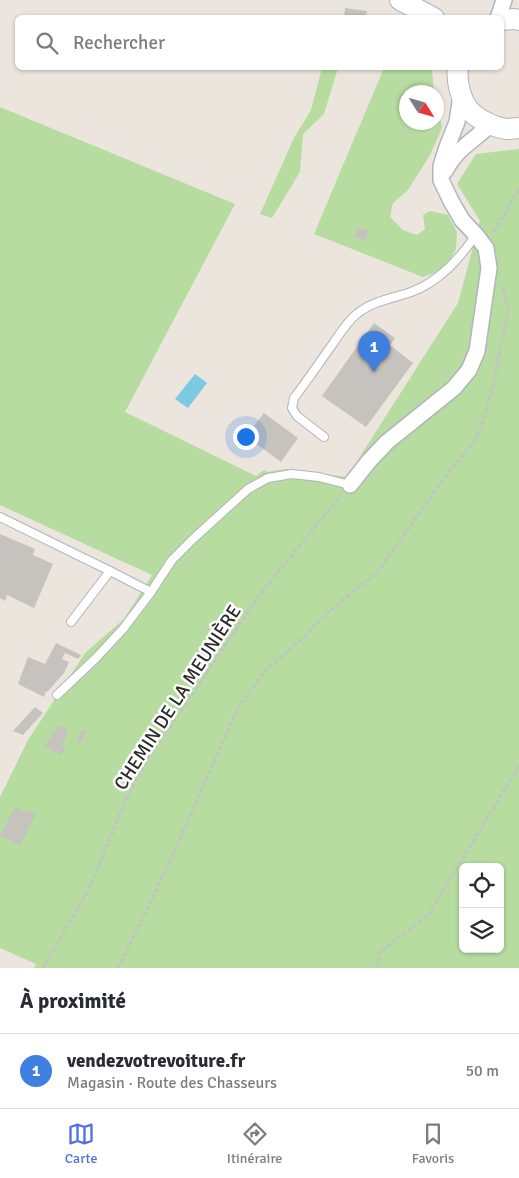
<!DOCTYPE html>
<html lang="fr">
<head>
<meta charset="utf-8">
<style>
	:root { --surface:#fff; --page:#f2f2f3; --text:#2b2b33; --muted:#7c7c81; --line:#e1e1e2; --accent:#4f71e7 }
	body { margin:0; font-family:Signika,sans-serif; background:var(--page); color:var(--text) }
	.controls { position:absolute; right:15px; bottom:15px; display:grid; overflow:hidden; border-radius:8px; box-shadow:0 1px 4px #0004 }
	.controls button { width:45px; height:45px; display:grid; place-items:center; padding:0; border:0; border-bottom:1px solid var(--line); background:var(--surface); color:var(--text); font:25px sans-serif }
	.compass { position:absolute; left:399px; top:85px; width:45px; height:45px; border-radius:50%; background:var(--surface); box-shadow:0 1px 4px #0004; rotate:127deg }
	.you { position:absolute; left:245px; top:436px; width:18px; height:18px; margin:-12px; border:4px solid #fff; border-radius:50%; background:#1a73e8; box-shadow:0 0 0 8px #1a73e833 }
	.badge { display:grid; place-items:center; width:32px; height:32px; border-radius:50%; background:var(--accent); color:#fff; font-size:16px; font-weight:700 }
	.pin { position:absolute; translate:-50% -41px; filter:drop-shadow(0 1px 2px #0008) }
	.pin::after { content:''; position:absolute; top:26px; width:18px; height:15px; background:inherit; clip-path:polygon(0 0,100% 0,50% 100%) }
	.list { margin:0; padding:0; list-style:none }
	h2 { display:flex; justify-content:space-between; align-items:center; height:65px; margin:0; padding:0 20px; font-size:21px }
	h2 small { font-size:16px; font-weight:400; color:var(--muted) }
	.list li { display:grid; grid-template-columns:32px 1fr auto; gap:15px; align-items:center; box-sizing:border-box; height:75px; padding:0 20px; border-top:1px solid var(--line) }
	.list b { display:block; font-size:19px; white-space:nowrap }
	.list p { margin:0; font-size:16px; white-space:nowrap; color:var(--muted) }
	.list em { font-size:16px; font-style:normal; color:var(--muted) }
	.icon { flex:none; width:28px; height:28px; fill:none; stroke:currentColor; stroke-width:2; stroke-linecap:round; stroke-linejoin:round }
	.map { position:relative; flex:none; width:519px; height:968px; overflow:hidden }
	.search { position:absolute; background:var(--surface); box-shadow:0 1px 4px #0004; left:15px; right:15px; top:15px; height:55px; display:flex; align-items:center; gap:12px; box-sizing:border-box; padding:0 18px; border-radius:8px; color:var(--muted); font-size:19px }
	.sheet { height:140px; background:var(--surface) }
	nav { display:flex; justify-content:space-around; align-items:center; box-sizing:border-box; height:70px; border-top:1px solid var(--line); background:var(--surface); font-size:14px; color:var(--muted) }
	nav a { display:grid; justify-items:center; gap:2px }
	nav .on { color:var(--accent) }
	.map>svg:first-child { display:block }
	.green { fill:#b6dca0; fill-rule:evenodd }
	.water { fill:#7ccae2 }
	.building { fill:#c6c2bd }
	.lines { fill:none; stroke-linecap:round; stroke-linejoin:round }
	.service-casing { stroke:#b1b4bc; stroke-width:10 }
	.minor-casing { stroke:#b1b4bc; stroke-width:18 }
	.secondary-casing { stroke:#b1b4bc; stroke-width:22 }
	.path { stroke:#c3c3c3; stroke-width:3; stroke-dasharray:4 2.5; stroke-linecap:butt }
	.service { stroke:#fff; stroke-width:8 }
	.minor { stroke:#fff; stroke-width:15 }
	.secondary { stroke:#fff; stroke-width:20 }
	.labels { text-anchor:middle; stroke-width:5; stroke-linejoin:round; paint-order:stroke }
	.street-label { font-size:19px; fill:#2a2a2a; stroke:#fff }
</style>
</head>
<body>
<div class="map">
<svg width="519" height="968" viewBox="0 0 519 968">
	<rect width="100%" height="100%" fill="#ebe5de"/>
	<g class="green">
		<path d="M322,68H338L324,114L303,134L300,172L272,218L260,214L294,138L311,110Z"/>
		<path d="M384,68H430L432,71L434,92H406V122H436L437,103L442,128L430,155L408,190L393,203L390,217L403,230L417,235L425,229L423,215L430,211L448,215L457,232L456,249L448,264L434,273L423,277L314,234Z"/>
		<path d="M0,107L235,204L125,412L256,476L264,470L267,472L286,469L347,477L458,303L480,221L457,184L476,154L519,149V968H34L36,964L0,948V797L28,740L85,653L124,619L152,575L0,505ZM463,867H500V949H463Z"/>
	</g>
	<path class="water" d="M195,374L207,383L188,408L175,399Z"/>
	<g class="building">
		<path d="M345,8L367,11L366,18H344Z"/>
		<path d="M358,227L369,231L365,240L355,237Z"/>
		<path d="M374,323L395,338L390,345L413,363L366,427L322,396Z"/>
		<path d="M264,413L298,438L281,462L246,436Z"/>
		<path d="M0,534L35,549L33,555L53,564L34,608L7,595L5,601L0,598Z"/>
		<path d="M56,643L81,655L78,659L65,653L62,659L69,662L64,673L47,692L46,691L44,697L18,684L28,657L45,664Z"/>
		<path d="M35,707L43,713L23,735L13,731Z"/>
		<path d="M60,725L68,730L65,736L66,737L61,745L66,748L61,755L45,746L55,730L56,731Z"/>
		<path d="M82,729L87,731L81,743L76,741Z"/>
		<path d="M15,807L26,813L28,810L36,814L20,846L0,835Z"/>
	</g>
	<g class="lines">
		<g class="service-casing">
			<g id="service">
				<path d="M324,437L297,416L292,408L294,398C307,381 319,363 332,345C340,334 347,321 358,313C373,301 394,298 411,292C439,282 459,259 476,235"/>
				<path d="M0,517L110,571"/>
				<path d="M71,622L110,571L151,592"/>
				<path d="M57,695L96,658L123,629L151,592L172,560L193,539L248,489L268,478L292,474L319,477L350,485"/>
			</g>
		</g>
		<g class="minor-casing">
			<g id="minor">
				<path d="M498,18L504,0"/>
				<path d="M445,171C456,149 473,141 490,125"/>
				<path d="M350,485L369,461L387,442L454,388L469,370L477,351L489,268L486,248L476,235L462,220L451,201L441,180V166L447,147L457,122L461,96"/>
			</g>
		</g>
		<g class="secondary-casing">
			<g id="secondary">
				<path d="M400,0L434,18"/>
				<path d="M502,20L514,19L519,20"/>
				<path d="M458,68C456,81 461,102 471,112C479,120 496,128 507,129C511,129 515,128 519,128"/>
			</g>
		</g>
		<g class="path">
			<path d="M494,232L519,189"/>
			<path d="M43,968L89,889L127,797L148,759L261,593L341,495"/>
			<path d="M118,968L167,868L237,710L265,671L303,638L324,616L346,597L371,578L381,567L447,474L474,442L481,428L494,381L508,310L503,288"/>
			<path d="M377,968L379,953L428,915L519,766"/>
		</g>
		<use href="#service" class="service"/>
		<use href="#minor" class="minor"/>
		<use href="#secondary" class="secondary"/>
	</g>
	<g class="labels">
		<g class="street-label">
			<text transform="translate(177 697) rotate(-57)" y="7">CHEMIN DE LA MEUNIÈRE</text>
		</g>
	</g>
</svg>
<div class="controls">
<button><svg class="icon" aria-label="locate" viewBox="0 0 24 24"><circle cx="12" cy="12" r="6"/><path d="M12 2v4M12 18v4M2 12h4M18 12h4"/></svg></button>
<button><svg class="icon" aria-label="layers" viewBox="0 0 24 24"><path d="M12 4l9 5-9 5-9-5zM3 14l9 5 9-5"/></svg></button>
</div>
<svg class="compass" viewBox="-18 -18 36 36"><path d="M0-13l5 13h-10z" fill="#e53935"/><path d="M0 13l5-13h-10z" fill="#7c7c81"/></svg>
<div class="you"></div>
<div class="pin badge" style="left:374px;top:372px;background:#3f7fe0">1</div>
<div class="search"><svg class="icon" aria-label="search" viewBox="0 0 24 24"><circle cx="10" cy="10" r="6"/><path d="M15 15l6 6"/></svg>Rechercher</div>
</div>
<section class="sheet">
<h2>À proximité<small></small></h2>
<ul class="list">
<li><span class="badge" style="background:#3f7fe0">1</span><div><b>vendezvotrevoiture.fr</b><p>Magasin · Route des Chasseurs</p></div><em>50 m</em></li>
</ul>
</section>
<nav>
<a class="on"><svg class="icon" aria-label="map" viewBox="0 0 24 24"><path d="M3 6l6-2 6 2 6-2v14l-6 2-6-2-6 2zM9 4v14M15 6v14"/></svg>Carte</a>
<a><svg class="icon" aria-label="directions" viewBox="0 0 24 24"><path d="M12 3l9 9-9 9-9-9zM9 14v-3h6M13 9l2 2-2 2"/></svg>Itinéraire</a>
<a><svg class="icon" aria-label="saved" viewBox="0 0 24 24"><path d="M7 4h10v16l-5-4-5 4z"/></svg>Favoris</a>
</nav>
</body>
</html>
